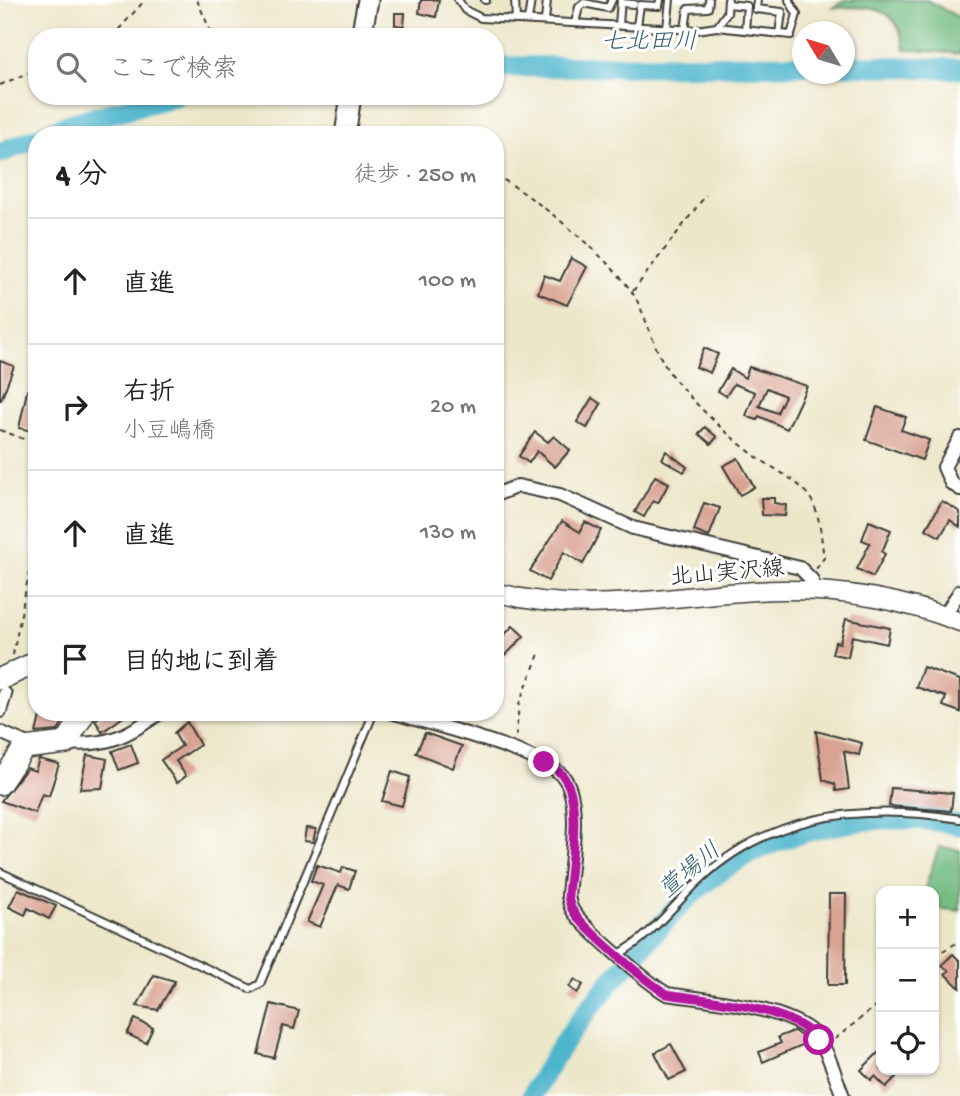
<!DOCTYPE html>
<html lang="ja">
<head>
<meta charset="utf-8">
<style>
	:root { --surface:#fff; --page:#f6f6f6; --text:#222; --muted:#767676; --line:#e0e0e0 }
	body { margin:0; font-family:"Gochi Hand","Klee One",sans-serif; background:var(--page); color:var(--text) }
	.controls { position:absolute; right:21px; bottom:21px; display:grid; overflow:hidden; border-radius:14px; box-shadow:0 2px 5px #0004 }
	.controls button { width:63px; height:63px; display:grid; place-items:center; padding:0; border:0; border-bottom:2px solid var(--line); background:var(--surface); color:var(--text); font:35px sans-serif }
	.compass { position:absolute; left:792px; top:21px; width:63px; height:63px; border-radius:50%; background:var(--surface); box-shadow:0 2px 5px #0004; rotate:308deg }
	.stop { position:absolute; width:21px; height:21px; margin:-16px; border:5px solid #b5179e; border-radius:50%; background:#fff }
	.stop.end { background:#b5179e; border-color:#fff; box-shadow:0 2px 7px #0008 }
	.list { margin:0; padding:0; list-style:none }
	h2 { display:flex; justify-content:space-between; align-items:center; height:91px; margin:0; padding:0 28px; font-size:30px }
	h2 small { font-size:23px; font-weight:400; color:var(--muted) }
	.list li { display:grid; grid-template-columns:46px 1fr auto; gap:21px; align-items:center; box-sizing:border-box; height:126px; padding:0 28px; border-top:2px solid var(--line) }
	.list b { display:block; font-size:26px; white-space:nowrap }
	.list p { margin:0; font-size:23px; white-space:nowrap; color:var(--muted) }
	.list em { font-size:23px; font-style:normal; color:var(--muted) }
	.icon { flex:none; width:38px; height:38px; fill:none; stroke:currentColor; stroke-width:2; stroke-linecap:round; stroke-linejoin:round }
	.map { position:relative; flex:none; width:960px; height:1096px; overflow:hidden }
	.search { position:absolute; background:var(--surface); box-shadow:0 2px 5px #0004; left:28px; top:28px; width:476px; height:77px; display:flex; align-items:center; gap:18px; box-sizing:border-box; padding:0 24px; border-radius:28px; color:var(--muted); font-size:26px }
	.panel { position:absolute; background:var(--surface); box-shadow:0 2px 5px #0004; left:28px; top:126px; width:476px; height:595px; border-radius:28px }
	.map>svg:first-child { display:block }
	.forest { fill:#74bc82; stroke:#486c4f; stroke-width:2 }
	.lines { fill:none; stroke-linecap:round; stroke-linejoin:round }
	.river { stroke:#4eb5cc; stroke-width:21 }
	.building { fill:#d8a392; fill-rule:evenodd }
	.lane-casing { stroke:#3b3a36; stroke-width:10 }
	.street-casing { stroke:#3b3a36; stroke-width:16 }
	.secondary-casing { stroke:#3b3a36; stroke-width:21 }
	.primary-casing { stroke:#3b3a36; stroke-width:23 }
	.highway-casing { stroke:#3b3a36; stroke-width:24 }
	.path { stroke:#3b3a36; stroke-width:2; stroke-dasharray:5 5; stroke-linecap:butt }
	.lane { stroke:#fff; stroke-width:6 }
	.street { stroke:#fff; stroke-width:12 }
	.secondary { stroke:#fff; stroke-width:18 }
	.primary { stroke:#fff; stroke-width:19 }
	.highway { stroke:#fff; stroke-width:21 }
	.route { stroke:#b5179e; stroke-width:9 }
	.labels { text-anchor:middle; stroke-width:6; stroke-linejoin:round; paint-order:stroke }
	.street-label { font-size:23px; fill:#1c1c1c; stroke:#fff }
	.water-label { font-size:24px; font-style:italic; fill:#32616b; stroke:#fff }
</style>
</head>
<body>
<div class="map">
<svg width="960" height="1096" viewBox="0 0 960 1096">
	<rect width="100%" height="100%" fill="#fff"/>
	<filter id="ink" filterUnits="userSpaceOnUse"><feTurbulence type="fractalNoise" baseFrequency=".0143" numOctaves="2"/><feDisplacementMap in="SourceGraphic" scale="14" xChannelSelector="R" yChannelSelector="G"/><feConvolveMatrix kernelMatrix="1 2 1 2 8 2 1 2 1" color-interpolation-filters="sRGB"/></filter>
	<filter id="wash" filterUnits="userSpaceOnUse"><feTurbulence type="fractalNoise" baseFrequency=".00686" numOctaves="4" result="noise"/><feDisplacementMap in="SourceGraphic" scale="28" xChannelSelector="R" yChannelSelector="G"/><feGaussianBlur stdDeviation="1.57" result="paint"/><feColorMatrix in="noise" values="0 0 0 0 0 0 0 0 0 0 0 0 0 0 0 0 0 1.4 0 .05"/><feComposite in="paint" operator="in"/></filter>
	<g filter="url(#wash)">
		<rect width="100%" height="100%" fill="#ede7ca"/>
		<g class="forest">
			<path d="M844,0H927L960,18V54L904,49C900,6 870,5 833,8Z"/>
			<path d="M939,847L960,850V911L934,908V891H924Z"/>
		</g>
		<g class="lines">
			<g class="river">
				<path d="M844,65L960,69"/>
				<path d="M495,67L802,65"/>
				<path d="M44,135L73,123L175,96"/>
				<path d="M0,153L37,138"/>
				<path d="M532,1096C556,1048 589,1007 625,966C651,936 679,903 711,878C779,827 877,808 960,825"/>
			</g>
		</g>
		<g id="blocks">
			<g class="building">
				<path d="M421,0H439L436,17L419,13Z"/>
				<path d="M395,13H405L404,26L395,25Z"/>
				<path d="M571,258L587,267L567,305L538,293L544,275L560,281Z"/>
				<path d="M704,348L718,354L710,373L696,367Z"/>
				<path d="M0,361L14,366L1,400H0Z"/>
				<path d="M749,367L807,386L787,429L759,416L757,420L746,416L755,392L734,384L726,396L718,391L731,369L745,378ZM767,388L785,396L777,413L759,406Z"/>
				<path d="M27,391L37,393V432L19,428Z"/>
				<path d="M592,398L601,404L587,428L577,422Z"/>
				<path d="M877,407L906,417L901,430L929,440L922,460L866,440Z"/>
				<path d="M705,427L717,437L711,444L699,434Z"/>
				<path d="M535,432L548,442L554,436L570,450L555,467L537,451L529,463L519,456Z"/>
				<path d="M666,451L687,467L684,472L662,459Z"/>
				<path d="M738,458L754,487L740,495L723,466Z"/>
				<path d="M655,476L669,483L658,503L653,501L644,517L635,512Z"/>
				<path d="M761,498H774V503L786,505L785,516L762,515Z"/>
				<path d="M942,501L960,512V527L950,520L940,537L926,529Z"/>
				<path d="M704,503L720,508L709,537L694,531Z"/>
				<path d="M562,521L580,532L585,522L601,530L583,564L564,552L548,581L530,571Z"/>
				<path d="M869,521L891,530L882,552L885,554L873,577L857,569L870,543L862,540Z"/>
				<path d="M846,619L890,628L887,644L852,636L848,657L832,654L835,642L840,643Z"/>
				<path d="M513,626L524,636L506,655L502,652L495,659V645Z"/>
				<path d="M923,667L960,680V712L943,706L946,697L916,687Z"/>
				<path d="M41,712H68L58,731L36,733Z"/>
				<path d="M106,712H130L102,732L95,720Z"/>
				<path d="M187,722L200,745L176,761L186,776L177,783L161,760L182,746L174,733Z"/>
				<path d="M816,731L862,743L859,755L844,751L849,789L836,791L835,784L823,780Z"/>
				<path d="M425,733L462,746L453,768L416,753Z"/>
				<path d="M131,744L138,763L119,770L112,751Z"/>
				<path d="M87,755L107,759L102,788L80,789Z"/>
				<path d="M39,759L59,764L49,796L42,794L35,813L1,801L27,768L35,771Z"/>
				<path d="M392,771L410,777L402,806L382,801Z"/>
				<path d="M891,788L953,793L951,811L889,806Z"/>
				<path d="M306,828L316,829L313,842L304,841Z"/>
				<path d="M317,865L341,873L343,867L355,871L349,889L338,885L320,927L307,922L323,885L311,881Z"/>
				<path d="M18,889L56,906L49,919L28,908L25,915L9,907Z"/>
				<path d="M829,894H846L845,985H828Z"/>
				<path d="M953,954L960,961V988L945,974L949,971L942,965Z"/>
				<path d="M154,975L175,981L158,1010L137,1006Z"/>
				<path d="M575,979L583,985L577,993L569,987Z"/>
				<path d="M271,1004L299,1011L294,1029L283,1026L274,1058L258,1054Z"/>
				<path d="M135,1019L153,1028L146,1043L127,1034Z"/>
				<path d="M794,1031L809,1042L763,1062L759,1052L781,1043L778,1037Z"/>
				<path d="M671,1044L686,1072L669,1080L655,1053Z"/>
				<path d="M881,1050V1070H893L898,1075L886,1087L875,1076L871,1080L861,1070Z"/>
			</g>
		</g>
	</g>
	<g filter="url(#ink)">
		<use href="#blocks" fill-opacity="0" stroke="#3b3a36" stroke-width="2"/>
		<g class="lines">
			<g class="lane-casing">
				<g id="lane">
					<path d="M458,0L465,10L481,18L696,30L717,27L727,13L728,0"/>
					<path d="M485,0H486"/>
					<path d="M515,0L516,20"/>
					<path d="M757,0L756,9L782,12L779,34"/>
					<path d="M621,3L634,4"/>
					<path d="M728,4L747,6L745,30"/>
					<path d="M528,20L531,0"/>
					<path d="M545,21L547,0"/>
					<path d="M575,23L579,7L584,3L608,8L612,0"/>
					<path d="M619,25L621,0"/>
					<path d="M637,26L640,5L659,6L660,0"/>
					<path d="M717,27L791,35L797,14L789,0"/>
					<path d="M667,28L670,0"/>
					<path d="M685,29L688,9L708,8L709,0"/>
					<path d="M0,872L251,989L260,984L374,712"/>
					<path d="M619,954C652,936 675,903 702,878C773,812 869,804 960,819"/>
				</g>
			</g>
			<g class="street-casing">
				<g id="street">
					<path d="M960,438L944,467L951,483L960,489"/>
					<path d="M495,495L518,486L560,495L633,528L800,568L812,580V590"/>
					<path d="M944,616L960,591"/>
					<path d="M0,711L5,694"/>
					<path d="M391,712C424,722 549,753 565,779C582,805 570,866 568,896C569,901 570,907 573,911C584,928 649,984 667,994C706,1000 783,1006 813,1033C828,1047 835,1077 843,1096"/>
					<path d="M0,732L32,746"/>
					<path d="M66,743C107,747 129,735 161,712"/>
				</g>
			</g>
			<g class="secondary-casing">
				<path id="secondary" d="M495,592C592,619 685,591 782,590C841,589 905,600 960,622"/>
			</g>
			<g class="primary-casing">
				<g id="primary">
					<path d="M361,37L368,0"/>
					<path d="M345,135L351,96"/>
				</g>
			</g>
			<g class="highway-casing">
				<g id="highway">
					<path d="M0,679L37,662"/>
					<path d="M0,784L24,748L66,743L85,712"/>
				</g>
			</g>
			<g class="path">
				<path d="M197,0L213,37"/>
				<path d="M112,37L145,0"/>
				<path d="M323,37L347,28"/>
				<path d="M0,85L37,69"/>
				<path d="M495,175C532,194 615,262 635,297C650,324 655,358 677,382C699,408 726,434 754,455C774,470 799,479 812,501C821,518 821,540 824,558L816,569"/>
				<path d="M633,291L706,195"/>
				<path d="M0,430L37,444"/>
				<path d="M13,655L37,532"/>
				<path d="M516,736L519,704L539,654"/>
				<path d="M934,956L960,941"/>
				<path d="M835,1039L881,1002"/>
			</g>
			<use href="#lane" class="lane"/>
			<use href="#street" class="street"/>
			<use href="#secondary" class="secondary"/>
			<use href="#primary" class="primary"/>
			<use href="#highway" class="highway"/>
		</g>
	</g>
	<g class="lines" filter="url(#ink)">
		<path class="route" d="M544,762C551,766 561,771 565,779C582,805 570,866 568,896C569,901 570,907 573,911C584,929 649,984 667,994C710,1001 789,1006 819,1040"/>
	</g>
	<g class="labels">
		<g class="street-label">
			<text transform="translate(727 571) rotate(-5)" y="8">北山実沢線</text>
		</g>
		<g class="water-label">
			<text x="649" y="48">七北田川</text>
			<text transform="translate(689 869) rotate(-40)" y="8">萱場川</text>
		</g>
	</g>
</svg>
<div class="controls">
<button>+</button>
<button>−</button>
<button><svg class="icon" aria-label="locate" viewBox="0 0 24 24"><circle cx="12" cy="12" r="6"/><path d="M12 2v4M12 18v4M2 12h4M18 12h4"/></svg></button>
</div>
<svg class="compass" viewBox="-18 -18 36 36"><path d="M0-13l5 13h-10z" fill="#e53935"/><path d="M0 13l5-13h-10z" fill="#767676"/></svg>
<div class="stop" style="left:819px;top:1040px"></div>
<div class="stop end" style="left:544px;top:762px"></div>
<div class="search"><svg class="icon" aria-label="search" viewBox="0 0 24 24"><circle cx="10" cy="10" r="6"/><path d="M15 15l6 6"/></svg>ここで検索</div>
<section class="panel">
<h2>4 分<small>徒歩 · 250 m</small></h2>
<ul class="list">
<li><svg class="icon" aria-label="ahead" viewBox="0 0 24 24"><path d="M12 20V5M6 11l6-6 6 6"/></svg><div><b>直進</b></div><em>100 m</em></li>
<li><svg class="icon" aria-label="right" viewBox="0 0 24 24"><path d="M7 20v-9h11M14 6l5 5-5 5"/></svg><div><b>右折</b><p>小豆嶋橋</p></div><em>20 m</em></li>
<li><svg class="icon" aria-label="ahead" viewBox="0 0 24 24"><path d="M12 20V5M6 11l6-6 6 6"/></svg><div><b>直進</b></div><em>130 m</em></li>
<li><svg class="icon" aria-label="arrive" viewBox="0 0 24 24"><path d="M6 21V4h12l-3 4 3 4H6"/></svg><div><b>目的地に到着</b></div></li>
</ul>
</section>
</div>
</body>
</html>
